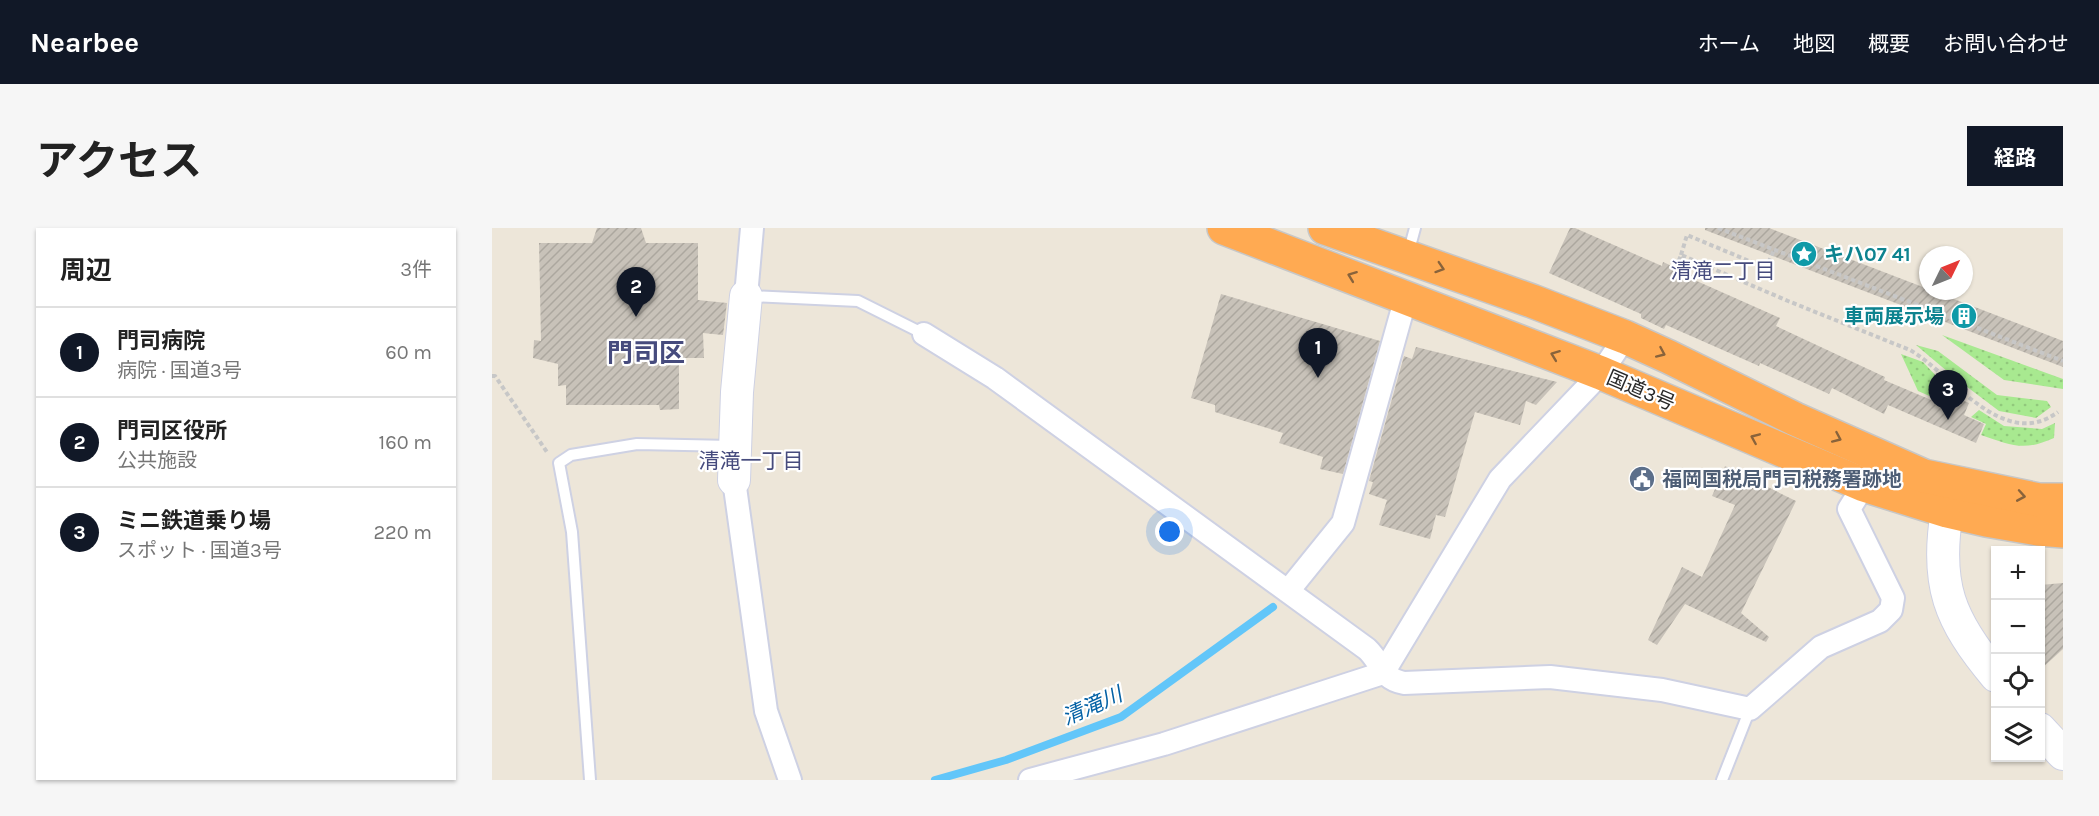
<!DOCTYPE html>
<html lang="ja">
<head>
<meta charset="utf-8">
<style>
	:root { --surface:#fff; --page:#f6f6f6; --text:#222; --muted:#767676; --line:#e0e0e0; --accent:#111827 }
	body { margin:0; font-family:Karla,"Noto Sans JP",sans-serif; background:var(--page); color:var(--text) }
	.controls { position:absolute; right:18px; bottom:18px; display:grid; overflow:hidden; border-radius:0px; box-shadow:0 2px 4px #0004 }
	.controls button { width:54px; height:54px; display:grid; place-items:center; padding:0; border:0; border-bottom:2px solid var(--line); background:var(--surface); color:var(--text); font:30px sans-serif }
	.compass { position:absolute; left:1427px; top:18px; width:54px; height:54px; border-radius:50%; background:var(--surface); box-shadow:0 2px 4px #0004; rotate:47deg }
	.you { position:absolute; left:678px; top:304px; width:21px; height:21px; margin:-15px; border:4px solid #fff; border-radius:50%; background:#1a73e8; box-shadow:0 0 0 9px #1a73e833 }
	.badge { display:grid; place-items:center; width:39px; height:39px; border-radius:50%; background:var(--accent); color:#fff; font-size:20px; font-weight:700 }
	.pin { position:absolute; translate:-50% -50px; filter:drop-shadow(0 2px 3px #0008) }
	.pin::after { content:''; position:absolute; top:32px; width:21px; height:18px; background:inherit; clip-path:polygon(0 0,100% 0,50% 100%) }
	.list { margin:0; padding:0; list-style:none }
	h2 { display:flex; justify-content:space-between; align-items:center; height:78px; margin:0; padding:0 24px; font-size:26px }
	h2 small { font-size:20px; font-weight:400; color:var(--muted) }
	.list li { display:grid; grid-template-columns:39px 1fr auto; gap:18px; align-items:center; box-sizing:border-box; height:90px; padding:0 24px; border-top:2px solid var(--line) }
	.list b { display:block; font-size:22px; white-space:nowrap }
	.list p { margin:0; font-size:20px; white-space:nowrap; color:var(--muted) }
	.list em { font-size:20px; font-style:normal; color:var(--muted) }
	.icon { flex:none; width:33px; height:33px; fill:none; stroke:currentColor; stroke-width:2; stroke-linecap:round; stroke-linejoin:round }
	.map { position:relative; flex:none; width:1571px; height:552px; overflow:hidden; border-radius:0px }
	header { display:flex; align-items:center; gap:36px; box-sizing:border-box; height:84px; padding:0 30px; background:var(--accent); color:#fff }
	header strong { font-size:28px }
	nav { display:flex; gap:33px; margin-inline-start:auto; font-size:21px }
	.intro { display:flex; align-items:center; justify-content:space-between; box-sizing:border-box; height:144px; padding:0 36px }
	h1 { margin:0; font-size:42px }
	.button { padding:15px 27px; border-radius:0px; background:var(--accent); color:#fff; font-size:21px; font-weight:700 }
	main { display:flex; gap:36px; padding:0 36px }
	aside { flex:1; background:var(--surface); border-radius:0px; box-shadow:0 2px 4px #0004 }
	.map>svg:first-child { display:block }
	.grass { fill:url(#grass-dots) }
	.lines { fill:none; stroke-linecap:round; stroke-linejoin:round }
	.stream { stroke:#62c6f9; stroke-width:8 }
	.building { fill:url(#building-hatch) }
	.lane-casing { stroke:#ced1e3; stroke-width:14 }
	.street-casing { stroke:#ced1e3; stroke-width:26 }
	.secondary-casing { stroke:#ced1e3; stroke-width:34 }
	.highway-casing { stroke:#c7c7c7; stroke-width:36 }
	.path { stroke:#c7c7c7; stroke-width:4; stroke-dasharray:4.5 3; stroke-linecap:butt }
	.lane { stroke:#fff; stroke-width:10 }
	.street { stroke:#fff; stroke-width:22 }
	.secondary { stroke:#fff; stroke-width:32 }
	.highway { stroke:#ffaa52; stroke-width:33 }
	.oneway { stroke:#89633b }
	.labels { text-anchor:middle; stroke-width:4.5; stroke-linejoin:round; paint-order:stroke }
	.culture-label { font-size:20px; font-weight:bold; fill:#0d838f; stroke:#fff; text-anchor:start }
	.street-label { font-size:20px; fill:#292929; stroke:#fff }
	.service-label { font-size:20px; font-weight:bold; fill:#4e5e75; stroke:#fff; text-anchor:start }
	.neighbourhood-label { font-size:21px; fill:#464b7d; stroke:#fff }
	.water-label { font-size:21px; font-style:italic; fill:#0260a4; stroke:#fff }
	.district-label { font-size:26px; font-weight:bold; fill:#464b7d; stroke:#fff }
</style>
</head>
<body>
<header>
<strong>Nearbee</strong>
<nav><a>ホーム</a><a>地図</a><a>概要</a><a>お問い合わせ</a></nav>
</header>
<div class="intro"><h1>アクセス</h1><a class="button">経路</a></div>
<main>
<aside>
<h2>周辺<small>3件</small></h2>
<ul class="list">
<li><span class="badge">1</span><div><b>門司病院</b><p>病院 · 国道3号</p></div><em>60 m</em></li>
<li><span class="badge">2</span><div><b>門司区役所</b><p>公共施設</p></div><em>160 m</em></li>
<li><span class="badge">3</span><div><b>ミニ鉄道乗り場</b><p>スポット · 国道3号</p></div><em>220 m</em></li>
</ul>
</aside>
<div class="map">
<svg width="1571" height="552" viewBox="0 0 1571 552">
	<defs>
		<pattern id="grass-dots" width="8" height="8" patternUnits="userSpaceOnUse" patternTransform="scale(1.5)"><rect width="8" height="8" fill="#a8e990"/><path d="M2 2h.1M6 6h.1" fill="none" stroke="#91c87c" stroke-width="1.8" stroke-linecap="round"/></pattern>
		<pattern id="building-hatch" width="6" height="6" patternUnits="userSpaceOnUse" patternTransform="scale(1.5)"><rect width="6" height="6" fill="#c8c2b9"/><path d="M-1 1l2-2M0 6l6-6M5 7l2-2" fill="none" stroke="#aca79f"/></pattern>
	</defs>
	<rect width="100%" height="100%" fill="#ede6d9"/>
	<g class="grass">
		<path d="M1450,107L1571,151V161L1512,152Z"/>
		<path d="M1424,117L1446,123L1505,167L1555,173L1559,179L1544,190L1507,183L1462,149Z"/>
		<path d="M1409,126L1431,134L1449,153L1442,170L1426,163Z"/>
		<path d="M1487,182L1512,198L1550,201L1563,195L1562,210C1531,224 1519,217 1489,207L1494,196L1479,189Z"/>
	</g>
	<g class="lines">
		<path class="stream" d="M443,552L514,532L629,489L781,379"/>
	</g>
	<g class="building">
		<path d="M105,0H149L154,15H206V72L235,75L231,107L211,105L212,130H187V181L168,182L167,177H74V157L66,158V136L41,130L42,112L49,113L47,15H100Z"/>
		<path d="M1078,0H1083L1170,38L1171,34L1200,47L1198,50L1288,90L1284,98L1393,149L1392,152L1444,174L1449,163L1477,175L1472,187L1492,196L1484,215L1396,177L1392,186L1340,160L1337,166L1268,135L1267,138L1174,97L1172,101L1149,90V86L1057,45Z"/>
		<path d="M1213,0H1277L1436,61V63H1441L1571,113V139L1213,2Z"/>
		<path d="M729,66L888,113L851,246L828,241L831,229L787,215L791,205L723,184V177L699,170Z"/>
		<path d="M924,119L1065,154L1044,177L1034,173L1028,197L983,184L953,289L944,287L938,311L887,297L895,272L877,266L881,254L877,253L912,128L920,131Z"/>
		<path d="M1233,238L1304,273L1249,385L1277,409L1274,414L1193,376L1165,417L1156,412L1190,339L1210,349L1243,277L1220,268Z"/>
		<path d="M1571,355V421L1548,442V357Z"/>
	</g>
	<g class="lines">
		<g class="lane-casing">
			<g id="lane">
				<path d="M916,26L923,0"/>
				<path d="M257,68L366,73L432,106"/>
				<path d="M98,552L80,304L67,235L79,227L145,216L240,218"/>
				<path d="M1230,552L1258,481"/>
			</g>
		</g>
		<g class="street-casing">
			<g id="street">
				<path d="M254,68L260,0"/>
				<path d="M432,106L503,150L875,421C890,435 889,451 912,455L1058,449L1170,462L1258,481L1329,419L1388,393L1399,382L1401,370L1357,281L1372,257"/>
				<path d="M242,252L274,483L298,552"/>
				<path d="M796,363L851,295L914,69"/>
				<path d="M538,552L672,516L891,445L1008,251L1109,145L1133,109"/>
			</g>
		</g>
		<g class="secondary-casing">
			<g id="secondary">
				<path d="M242,252L245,164L254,68"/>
				<path d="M1455,283C1443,356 1457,392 1504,448"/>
				<path d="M1548,501L1571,526"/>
			</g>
		</g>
		<g class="highway-casing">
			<g id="highway">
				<path d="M732,0L1109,145L1372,257L1455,283L1494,292L1546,301L1571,303"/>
				<path d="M833,0L1040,73L1133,109L1177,129L1303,191L1432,248L1547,272H1571"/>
			</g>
		</g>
		<g class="path">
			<path d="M1226,0L1571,133"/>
			<path d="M1189,27L1195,7L1274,40L1282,22"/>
			<path d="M1184,40L1189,27L1296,73L1418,122C1461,147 1511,224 1566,184"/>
			<path d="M0,148H3L55,224"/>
		</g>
		<use href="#lane" class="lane"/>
		<use href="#street" class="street"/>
		<use href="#secondary" class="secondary"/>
		<use href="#highway" class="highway"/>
	</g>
	<defs><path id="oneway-chevron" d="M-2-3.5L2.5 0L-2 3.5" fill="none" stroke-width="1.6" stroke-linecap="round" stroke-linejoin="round" transform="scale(1.5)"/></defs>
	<g class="oneway">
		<use href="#oneway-chevron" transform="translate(948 40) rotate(18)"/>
		<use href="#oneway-chevron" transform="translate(860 48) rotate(-159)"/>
		<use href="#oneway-chevron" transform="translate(1169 125) rotate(24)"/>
		<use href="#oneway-chevron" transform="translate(1063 127) rotate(-159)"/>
		<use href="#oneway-chevron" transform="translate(1263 210) rotate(-157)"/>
		<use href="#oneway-chevron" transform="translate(1345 210) rotate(24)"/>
		<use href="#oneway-chevron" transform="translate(1529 268) rotate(10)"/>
	</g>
	<defs>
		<g id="sight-disc" transform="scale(1.35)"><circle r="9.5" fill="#0f9aa8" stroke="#fff"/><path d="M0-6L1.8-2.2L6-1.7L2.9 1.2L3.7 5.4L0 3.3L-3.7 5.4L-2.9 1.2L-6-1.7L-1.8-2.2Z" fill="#fff"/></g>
		<g id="building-disc" transform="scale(1.35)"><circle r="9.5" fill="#0f9aa8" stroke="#fff"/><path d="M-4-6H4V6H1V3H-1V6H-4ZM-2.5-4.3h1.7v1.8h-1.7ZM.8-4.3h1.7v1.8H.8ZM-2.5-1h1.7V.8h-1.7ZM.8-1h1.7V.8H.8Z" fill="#fff"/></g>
		<g id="civic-disc" transform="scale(1.35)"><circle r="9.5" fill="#5c6f8a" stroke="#fff"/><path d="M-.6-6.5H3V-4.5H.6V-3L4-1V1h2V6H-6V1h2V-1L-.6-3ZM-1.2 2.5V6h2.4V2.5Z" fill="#fff"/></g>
	</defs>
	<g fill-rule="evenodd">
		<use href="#sight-disc" x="1312" y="26"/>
		<use href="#building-disc" x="1472" y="88"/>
		<use href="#civic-disc" x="1150" y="251"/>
	</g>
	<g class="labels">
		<g class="culture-label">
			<text x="1332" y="33">キハ07 41</text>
			<text x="1452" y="95" text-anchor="end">車両展示場</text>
		</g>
		<g class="street-label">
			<text transform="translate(1149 162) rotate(23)" y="7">国道3号</text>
		</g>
		<g class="service-label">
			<text x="1170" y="258">福岡国税局門司税務署跡地</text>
		</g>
		<g class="neighbourhood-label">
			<text x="1231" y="50">清滝二丁目</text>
			<text x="259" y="240">清滝一丁目</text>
		</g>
		<g class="water-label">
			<text transform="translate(600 478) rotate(-24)" y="7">清滝川</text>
		</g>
		<g class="district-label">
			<text x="154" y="134">門司区</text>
		</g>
	</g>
</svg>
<div class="controls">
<button>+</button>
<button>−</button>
<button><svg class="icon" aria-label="locate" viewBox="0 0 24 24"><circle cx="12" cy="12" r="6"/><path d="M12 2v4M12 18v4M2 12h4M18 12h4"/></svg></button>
<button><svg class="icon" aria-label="layers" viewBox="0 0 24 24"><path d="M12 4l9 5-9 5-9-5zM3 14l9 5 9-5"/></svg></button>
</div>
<svg class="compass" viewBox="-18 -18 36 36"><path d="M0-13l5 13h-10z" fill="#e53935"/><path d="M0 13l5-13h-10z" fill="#767676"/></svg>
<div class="you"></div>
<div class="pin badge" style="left:826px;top:150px">1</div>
<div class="pin badge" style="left:144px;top:89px">2</div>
<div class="pin badge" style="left:1456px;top:192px">3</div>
</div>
</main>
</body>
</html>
